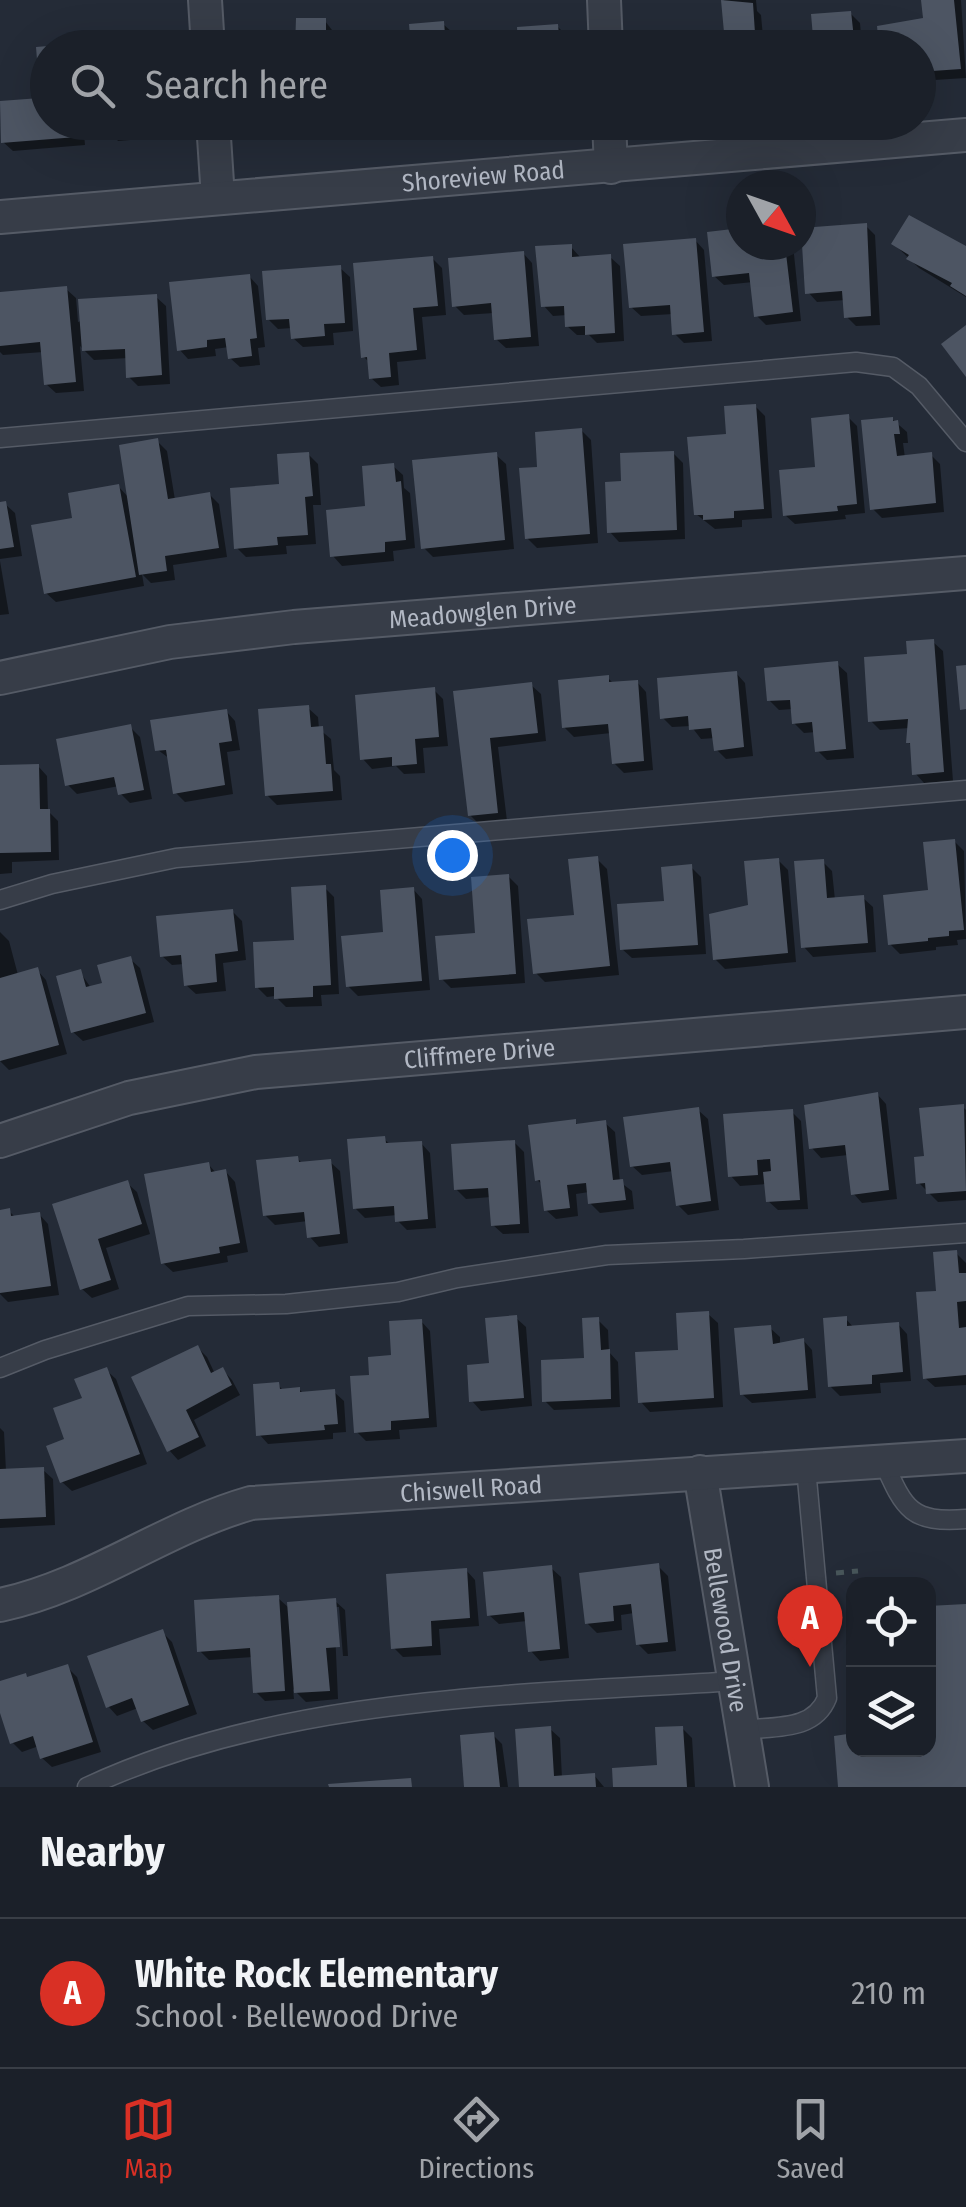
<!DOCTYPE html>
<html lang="en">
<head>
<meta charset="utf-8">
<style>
	:root { --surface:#1b2029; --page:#242831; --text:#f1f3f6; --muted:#a0a3a8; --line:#393e46; --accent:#d93025 }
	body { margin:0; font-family:"Fira Sans Condensed",sans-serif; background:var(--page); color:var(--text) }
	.controls { position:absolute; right:30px; bottom:30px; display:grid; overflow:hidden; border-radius:20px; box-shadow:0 10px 40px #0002 }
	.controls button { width:90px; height:90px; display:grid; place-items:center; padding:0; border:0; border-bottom:2px solid var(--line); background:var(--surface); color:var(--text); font:50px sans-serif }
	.compass { position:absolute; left:726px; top:170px; width:90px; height:90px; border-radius:50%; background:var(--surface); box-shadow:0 10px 40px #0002; rotate:130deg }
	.you { position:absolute; left:452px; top:855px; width:35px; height:35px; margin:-25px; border:8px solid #fff; border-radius:50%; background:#1a73e8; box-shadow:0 0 0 15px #1a73e833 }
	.badge { display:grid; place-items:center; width:65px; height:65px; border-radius:50%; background:var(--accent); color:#fff; font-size:32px; font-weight:700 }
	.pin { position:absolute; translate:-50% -82px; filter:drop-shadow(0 2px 5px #0008) }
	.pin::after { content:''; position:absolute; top:52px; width:35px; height:30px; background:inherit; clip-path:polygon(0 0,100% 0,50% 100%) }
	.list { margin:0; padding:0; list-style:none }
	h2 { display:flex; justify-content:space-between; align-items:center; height:130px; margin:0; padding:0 40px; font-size:42px }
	h2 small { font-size:32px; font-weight:400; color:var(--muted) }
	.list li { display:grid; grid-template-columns:65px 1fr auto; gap:30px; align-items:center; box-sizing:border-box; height:150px; padding:0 40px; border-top:2px solid var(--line) }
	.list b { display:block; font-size:38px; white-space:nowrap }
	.list p { margin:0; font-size:32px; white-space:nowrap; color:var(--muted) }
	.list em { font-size:32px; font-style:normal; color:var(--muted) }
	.icon { flex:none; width:55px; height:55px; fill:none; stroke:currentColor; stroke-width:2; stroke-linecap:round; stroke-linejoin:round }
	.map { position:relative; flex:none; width:966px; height:1787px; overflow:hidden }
	.search { position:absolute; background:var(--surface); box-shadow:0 10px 40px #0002; left:30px; right:30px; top:30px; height:110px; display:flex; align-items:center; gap:25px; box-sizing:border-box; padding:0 35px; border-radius:55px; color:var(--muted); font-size:38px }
	.sheet { height:280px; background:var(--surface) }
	nav { display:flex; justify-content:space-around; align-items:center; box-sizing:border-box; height:140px; border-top:2px solid var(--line); background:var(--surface); font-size:28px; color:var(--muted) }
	nav a { display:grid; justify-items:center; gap:5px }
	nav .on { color:var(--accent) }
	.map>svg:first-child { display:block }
	.shadow { fill:#0007 }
	.building { fill:#4d5563 }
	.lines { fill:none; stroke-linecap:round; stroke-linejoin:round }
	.lane-casing { stroke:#555b66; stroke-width:21 }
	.street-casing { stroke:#555b66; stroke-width:36 }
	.path { stroke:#48565a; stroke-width:5; stroke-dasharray:8 8; stroke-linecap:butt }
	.lane { stroke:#373d48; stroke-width:18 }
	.street { stroke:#373d48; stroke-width:32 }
	.labels { text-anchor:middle; stroke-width:10; stroke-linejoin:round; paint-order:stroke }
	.street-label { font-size:25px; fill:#b2b8c4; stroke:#1d232d }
</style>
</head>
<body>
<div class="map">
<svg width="966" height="1787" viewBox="0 0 966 1787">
	<rect width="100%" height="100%" fill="#242b37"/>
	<g class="shadow">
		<path d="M724,0H756L757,11L761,15L764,48H697L727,45Z"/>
		<path d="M924,0H961L966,78L918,81V48L926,20Z"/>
		<path d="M850,13L860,23L862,48H777L816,39Z"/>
		<path d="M325,21L346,48H298Z"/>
		<path d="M443,24L453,33L454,48H414Z"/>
		<path d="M557,26L567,36L568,48H521Z"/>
		<path d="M167,33L177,48H95Z"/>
		<path d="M43,100L48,122H167L168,133L154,134V138L118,141L114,136L98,137L83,123L85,145L13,151L3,142Z"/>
		<path d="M282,122H344L286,127Z"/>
		<path d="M866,226L875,235L880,325L856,326L847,317L846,300L817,302L808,292Z"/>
		<path d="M741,231V245H793L801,321L766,325L756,315L753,282L724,285L714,276Z"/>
		<path d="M695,240L704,250L712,341L684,343L675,334L673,314L641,316L631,307Z"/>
		<path d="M894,244L966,249V297L919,268Z"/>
		<path d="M571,247L580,257H610L620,266L624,341L597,343L589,335H577L567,326V315L553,316L544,306Z"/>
		<path d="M523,253L532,263L539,346L506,348L496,339L494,313L464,315L455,306Z"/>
		<path d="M432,258L442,268L446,315L422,317L426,359L397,362L399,385L381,387L371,378L370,363L364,357Z"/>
		<path d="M340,268L350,277L353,331L333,333L334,345L303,347L293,338L292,328L278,329L268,319Z"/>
		<path d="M249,276L258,286L265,347L258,348L260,365L240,367L230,358L229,347L215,349L216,356L188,359L179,349Z"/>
		<path d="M66,289L76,298L78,322L156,297L166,306L170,384L138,386L129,377L128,358L94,360L80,346L84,391L56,393L46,384L43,352L3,355L0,352V295Z"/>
		<path d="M755,406L765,416L772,518L742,520V527L715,529L696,514L729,436Z"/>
		<path d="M848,417L857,426L865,513L845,515L846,519L795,524L785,515L818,469Z"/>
		<path d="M892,419L907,432L908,443H903L905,458L931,455L940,464L944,512L882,518L872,508Z"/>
		<path d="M582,431L591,440L598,543L537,548L527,538Z"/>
		<path d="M157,441L167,451L175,500L210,495L219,504L227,557L173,565L175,580L151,583L142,574L144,586L56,602L46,593L75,520L118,486L129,498Z"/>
		<path d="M673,453L683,463L685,539L619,542L610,532L623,484Z"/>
		<path d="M308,454L318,464L321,505H313L316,544L286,546L287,554L246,557L237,548Z"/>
		<path d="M496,455L506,464L514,549L433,557L423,547Z"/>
		<path d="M393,466L403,475L404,488L410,493L415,548L393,551L394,561L342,566L333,556L368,509Z"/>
		<path d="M5,504L15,513L22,556L0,559V505Z"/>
		<path d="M0,561L9,614L0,615Z"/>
		<path d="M933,642L943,651L953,781L924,783L915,773L912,746L908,742L910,728L880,730L871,721L910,656Z"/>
		<path d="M837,664L847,673L854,758L827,760L818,751L816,732L804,733L794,723L793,709L779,710L769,700Z"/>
		<path d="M736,673L745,683L753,756L726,759L716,749L715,738L701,739L691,726L672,727L663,718Z"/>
		<path d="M608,678L614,684L637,682L646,692L653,770L624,773L614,763L611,733L574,737L564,727Z"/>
		<path d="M531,685L541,694L546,741L498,747L507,821L480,825L470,815L456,693Z"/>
		<path d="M434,690L443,699L448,746L423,748L425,773L404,774L396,766L372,769L363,759Z"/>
		<path d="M308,708L318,717L319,729L331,739L334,770L340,776L342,800L277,805L267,795Z"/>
		<path d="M226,711L235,721L240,750L227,752L233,794L185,802L175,792L170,759L158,750Z"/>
		<path d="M130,727L140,737L152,799L130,803L120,793L119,786L77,794L68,785Z"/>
		<path d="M38,766L47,776L48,811L58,821L59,860L12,862V873L0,874V794Z"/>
		<path d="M954,841L964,851L966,939L957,940L958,945L936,947V950L900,954L890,944L930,892Z"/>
		<path d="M597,859L607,869L619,975L545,982L536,973L576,917Z"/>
		<path d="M778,860L788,870L796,962L725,969L715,959Z"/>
		<path d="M823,862L832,871L835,900L863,898L873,907L876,952L813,957L804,947Z"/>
		<path d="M691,867L701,877L706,954L632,958L622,949L666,903Z"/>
		<path d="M508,876L518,886L525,983L451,988L441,978L478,936Z"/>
		<path d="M325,888L334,897L339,994L321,995L322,1006L286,1007L275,996L267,997L257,987L296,942Z"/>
		<path d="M413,889L422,899L430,990L358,996L348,986L386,935Z"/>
		<path d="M232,911L242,921L246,960L223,963L226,991L196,994L186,985L184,964L172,965L162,956Z"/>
		<path d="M0,932L9,941L18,975L37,970L46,980L67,1054L9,1070L0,1061Z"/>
		<path d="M130,959L140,968L154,1022L83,1041L73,1032L80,972L91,988L105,984Z"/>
		<path d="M877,1094L886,1104L897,1199L862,1203L853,1193L848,1155L821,1158L812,1148Z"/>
		<path d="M963,1107L966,1110V1200L938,1202L919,1183L926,1158Z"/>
		<path d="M698,1110L708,1119L719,1210L688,1215L678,1205L674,1171L642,1175L632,1166Z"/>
		<path d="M792,1112L801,1121L808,1209L778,1210L768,1201L767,1184L740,1186L731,1176Z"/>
		<path d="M575,1122L579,1126L605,1123L615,1132L620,1182L632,1191L634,1209L600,1213L590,1203L589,1192L576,1194L578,1216L556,1219L546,1210L544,1186L537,1180Z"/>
		<path d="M384,1139L391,1145L421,1143L430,1153L436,1228L407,1230L398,1221L397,1215L365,1218L355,1208Z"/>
		<path d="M514,1142L524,1152L529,1233L503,1234L493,1225L491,1197L466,1199L456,1189Z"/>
		<path d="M297,1158L303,1164L330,1162L340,1171L348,1243L319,1247L310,1237L308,1221L275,1225L265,1215Z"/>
		<path d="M208,1164L217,1174L226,1172L235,1182L248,1252L227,1256L228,1262L173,1272L163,1263Z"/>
		<path d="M127,1183L137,1192L150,1234L106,1248L119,1289L92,1298L82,1289L55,1206Z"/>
		<path d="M9,1211L16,1218L39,1214L48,1224L59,1295L8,1302L0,1294V1212Z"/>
		<path d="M956,1253L966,1263V1385L935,1387L925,1378L939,1293Z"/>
		<path d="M708,1314L718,1323L723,1407L650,1412L641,1402Z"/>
		<path d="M516,1318L526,1327L532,1406L481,1411L472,1401Z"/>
		<path d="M846,1319L854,1328L898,1324L907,1334L911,1381L880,1383L881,1393L840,1396L830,1386Z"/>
		<path d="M598,1320L608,1330L609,1352L618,1362L620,1407L554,1410L545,1401L586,1361Z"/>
		<path d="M421,1321L430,1331L437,1427L399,1430L400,1439L366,1441L357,1432L372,1377L394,1357Z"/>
		<path d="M770,1328L780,1337V1345L803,1340L812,1350L816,1398L752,1403L742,1394Z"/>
		<path d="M198,1348L207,1357L215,1374L223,1370L232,1380L240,1395L194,1420L206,1446L178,1460L169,1450Z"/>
		<path d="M106,1370L116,1379L147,1464L72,1491L62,1482L68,1441Z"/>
		<path d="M278,1385L284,1391L299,1389L304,1394L334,1392L344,1401L346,1432L333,1433V1439L268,1444L259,1434Z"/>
		<path d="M0,1428L4,1432L6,1471L43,1470L53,1479L55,1525L0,1528Z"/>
		<path d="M658,1566L668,1576L676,1651L648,1654L638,1644L634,1613L621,1615L622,1630L597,1633L587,1623Z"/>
		<path d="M551,1568L561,1577L569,1658L540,1661L531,1651L527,1621L499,1624L489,1615Z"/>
		<path d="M466,1570L475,1580L479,1626L439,1629L441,1655L403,1657L394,1648Z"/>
		<path d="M278,1598L289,1608L335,1601L345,1610L348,1656H343L339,1607H334L338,1699L306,1702L293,1689L294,1699L265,1701L256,1692L253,1657L209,1660L199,1650Z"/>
		<path d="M162,1632L172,1642L197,1714L153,1730L143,1721L138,1708L117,1716L108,1706Z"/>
		<path d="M67,1667L77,1677L101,1752L52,1767L42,1758L39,1746L22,1752L12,1742L0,1705V1683L29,1679Z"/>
		<path d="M682,1728L692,1738L695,1787H615L660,1767Z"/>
		<path d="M550,1729L560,1738L562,1778L594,1775L604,1787H522Z"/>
		<path d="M493,1735L502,1744L508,1787H461H466Z"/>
	</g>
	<g class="building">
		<path d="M721,0L753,3L756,48H702V45L725,43Z"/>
		<path d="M921,0H954L961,69L918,72V48H879L877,26L923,18Z"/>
		<path d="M851,11L855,48H775L774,40L813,37L811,14Z"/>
		<path d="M296,18H326V32H337V48H295Z"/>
		<path d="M444,21L446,48H411L409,24Z"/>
		<path d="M558,24L560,48H518L517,27Z"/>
		<path d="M168,31L169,44L153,45V48H93L92,38Z"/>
		<path d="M509,36L510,48H467V39Z"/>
		<path d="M48,46V122H76L77,137L1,143L0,101L40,98L36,47Z"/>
		<path d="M85,122H146V129L106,132V127L86,129Z"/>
		<path d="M909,215L966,246V296L950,286L952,283L906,259L909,255L891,244Z"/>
		<path d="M867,223L871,316L844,318L842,291L805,294L801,228Z"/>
		<path d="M741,228V245H785L793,312L754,317L749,273L712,277L707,232Z"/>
		<path d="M696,238L704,332L672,335L670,305L629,308L623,244Z"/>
		<path d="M572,244V257L611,254L615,333L585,335V326L565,327L564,306L541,307L535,246Z"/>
		<path d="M524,251L531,337L494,340L491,303L452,307L448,258Z"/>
		<path d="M433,256L438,306L413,308L417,350L389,353L391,377L369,379L367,357L361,358L353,263Z"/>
		<path d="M341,265L345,323L324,324L325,336L291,339L289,319L266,320L262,271Z"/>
		<path d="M250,274L257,338L250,339L252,356L228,359L225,338L207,340V347L177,351L169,282Z"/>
		<path d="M67,286L76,382L44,385L40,342L0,346V292Z"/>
		<path d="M157,294L162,375L126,378L125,349L82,351L78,299Z"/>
		<path d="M966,325V377L941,344Z"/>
		<path d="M756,404L764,509L734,511V518L703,520V515H694L687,437L726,434L724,406Z"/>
		<path d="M849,414L857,504L837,506L838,511L783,516L779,470L815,467L811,418Z"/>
		<path d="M893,417V421L898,420L900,434H894L897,456L932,452L936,503L870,510L861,420Z"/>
		<path d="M582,428L590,534L525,539L519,468L537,467L535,432Z"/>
		<path d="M158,438L168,499L210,492L219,548L165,556L167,571L139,575L119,445Z"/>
		<path d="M674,451L677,530L607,533L605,482L621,481L620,453Z"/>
		<path d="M309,452L313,496L305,497L308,535L277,537L278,545L234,549L230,488L279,484L277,454Z"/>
		<path d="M497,452L505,540L421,549L412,460Z"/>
		<path d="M394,463L396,482L401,481L406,540L385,542V552L330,557L326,510L365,506L362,466Z"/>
		<path d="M119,484L136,577L44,594L31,525L72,518L68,493Z"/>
		<path d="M6,501L14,547L0,549V502Z"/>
		<path d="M934,639L944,772L912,775L910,743H906L908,719L868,722L864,657L907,654L906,641Z"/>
		<path d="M838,661L846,749L815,752L812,722L792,724L790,700L767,701L764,668Z"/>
		<path d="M966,665V709L960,710L956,666Z"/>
		<path d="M737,671L744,747L714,751L711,728L689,730L688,716L660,719L657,678Z"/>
		<path d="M609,675V682L638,680L644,761L612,764L608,724L562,728L558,680Z"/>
		<path d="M532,682L538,733L490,738L498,813L468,816L453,691Z"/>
		<path d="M435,687L439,737L415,739L417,764L392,766V757L360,760L355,695Z"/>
		<path d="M309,705L311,727L323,726L326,764H331L333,791L265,796L258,709Z"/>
		<path d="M227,709L232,741L219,743L225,785L173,794L166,750L155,751L150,720Z"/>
		<path d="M131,724L144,790L118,795L114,777L65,786L56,739Z"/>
		<path d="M39,764L40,809H50L51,852L0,853V765Z"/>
		<path d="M955,839L964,930L949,931V936L928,938V941L888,945L883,895L928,890L923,842Z"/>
		<path d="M598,856L610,966L533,974L527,919L574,915L568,859Z"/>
		<path d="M779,858L788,953L713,960L709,914L748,905L744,861Z"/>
		<path d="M824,859L827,898L864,895L868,943L801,948L794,861Z"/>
		<path d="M692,864L698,945L620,950L617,904L664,901L661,867Z"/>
		<path d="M509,874L516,974L439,980L435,936L475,933L471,877Z"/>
		<path d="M326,885L331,985L313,986V997L274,999V987L255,988L253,942L294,940L291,887Z"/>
		<path d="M414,887L422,981L346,987L341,936L383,932L380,890Z"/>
		<path d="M233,909L238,951L215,954L217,982L184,986L181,955L160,957L156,916Z"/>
		<path d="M131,956L146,1013L71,1033L56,976L81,969L86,987L102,983L97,965Z"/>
		<path d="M38,967L59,1045L0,1061V978Z"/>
		<path d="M878,1092L889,1190L851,1195L845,1145L809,1149L804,1105Z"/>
		<path d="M964,1104L966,1191L926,1194L925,1183L916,1184L914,1157L924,1156L919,1108Z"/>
		<path d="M699,1107L711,1201L676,1206L670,1162L630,1167L623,1117Z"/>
		<path d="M793,1109L800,1200L766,1202L763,1172L771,1171L770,1159L757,1160L758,1175L728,1177L723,1114Z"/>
		<path d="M576,1119V1124L606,1120L613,1180L623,1179L626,1200L588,1204L586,1183L567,1185L570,1208L544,1211L540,1180L535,1181L528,1125Z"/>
		<path d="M385,1136L386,1143L422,1141L428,1219L395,1222L394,1206L353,1209L347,1139Z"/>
		<path d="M515,1140L520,1224L491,1226L488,1188L454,1190L451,1144Z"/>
		<path d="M298,1156L299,1162L331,1159L340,1234L307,1238L304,1212L263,1216L256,1160Z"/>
		<path d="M209,1162L211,1172L226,1169L240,1243L219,1247L220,1253L161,1264L144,1174Z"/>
		<path d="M128,1180L142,1224L98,1239L111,1280L80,1290L52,1204Z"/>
		<path d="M10,1208L11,1216L40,1212L51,1286L0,1293V1210Z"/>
		<path d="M957,1250L959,1273H966V1301L957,1302L959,1328L966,1327V1375L923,1379L916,1292L936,1291L933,1252Z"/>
		<path d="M709,1311L714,1398L638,1403L635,1352L678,1350L676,1313Z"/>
		<path d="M517,1315L524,1398L469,1402L467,1365L489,1363L485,1318Z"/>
		<path d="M847,1316V1326L899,1322L903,1372L872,1375V1384L828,1387L823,1318Z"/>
		<path d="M599,1317L601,1350L610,1349L611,1399L542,1402L541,1360L584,1358L582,1318Z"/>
		<path d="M422,1319L429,1418L391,1421V1430L354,1433L350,1376L369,1375L368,1357L391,1355L389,1321Z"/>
		<path d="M771,1325L773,1344L804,1338L808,1390L740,1395L734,1328Z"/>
		<path d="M198,1345L211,1373L223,1367L232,1385L186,1410L199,1437L167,1452L131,1377Z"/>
		<path d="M107,1367L140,1454L60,1483L46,1446L64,1439L53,1408L82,1398L74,1379Z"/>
		<path d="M279,1382L280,1389L300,1387V1392L335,1389L338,1424L324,1425L325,1430L256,1436L253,1384Z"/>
		<path d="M44,1467L46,1517L0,1519V1469Z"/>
		<path d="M659,1563L668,1642L636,1645L631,1604L613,1606L614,1621L585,1624L579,1573Z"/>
		<path d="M552,1565L560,1649L528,1652L524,1612L487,1616L483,1572Z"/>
		<path d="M467,1568L470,1618L431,1621L432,1646L391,1649L386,1574Z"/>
		<path d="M279,1595L285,1691L253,1693L250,1648L197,1652L194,1600Z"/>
		<path d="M336,1598L340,1647L326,1648L330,1691L294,1693L287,1602Z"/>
		<path d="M966,1604V1787H838L834,1736L854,1733V1750H928V1606Z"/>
		<path d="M163,1629L189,1705L141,1722L132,1698L106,1708L87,1656Z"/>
		<path d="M68,1664L93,1742L40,1759L33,1736L10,1744L0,1713V1681L26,1673L27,1677Z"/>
		<path d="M551,1726L554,1776L595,1773L596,1787H519L515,1729Z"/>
		<path d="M683,1726L687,1787H613L612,1768L657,1765L655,1727Z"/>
		<path d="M494,1732L500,1787H464L460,1735Z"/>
		<path d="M411,1778L412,1787H329L328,1784Z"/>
	</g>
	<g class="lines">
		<g class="lane-casing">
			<g id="lane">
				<path d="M0,438L856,362L893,367L919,386L966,442"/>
				<path d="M0,900L52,884L176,858L966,790"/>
				<path d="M0,1368L45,1350L188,1306L286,1304L398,1292L457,1278L607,1255L744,1249L966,1233"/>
				<path d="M884,1463C905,1510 911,1523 966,1519"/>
				<path d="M744,1730C775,1726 814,1731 827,1698L806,1468"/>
				<path d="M87,1787C283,1695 522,1695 736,1681"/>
			</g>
		</g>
		<g class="street-casing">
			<g id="street">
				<path d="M205,0L208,48"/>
				<path d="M604,0L606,48"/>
				<path d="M213,122L218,198"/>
				<path d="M609,122L611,167"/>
				<path id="s1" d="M0,217L966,135"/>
				<path id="s2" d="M0,678L170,642L294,627L966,573"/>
				<path id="s3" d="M0,1141L129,1098L256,1072L966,1012"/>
				<path id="s4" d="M700,1472L752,1787"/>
				<path id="s5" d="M0,1605C90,1586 163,1528 251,1503L966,1456"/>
			</g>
		</g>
		<path class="path" d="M836,1573L858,1571"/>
		<use href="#lane" class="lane"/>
		<use href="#street" class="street"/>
	</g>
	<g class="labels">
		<g class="street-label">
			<text dy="9" stroke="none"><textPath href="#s1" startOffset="485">Shoreview Road</textPath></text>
			<text dy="9" stroke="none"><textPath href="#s2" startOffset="488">Meadowglen Drive</textPath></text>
			<text dy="9" stroke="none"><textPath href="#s3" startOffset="490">Cliffmere Drive</textPath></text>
			<text dy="9" stroke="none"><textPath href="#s5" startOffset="492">Chiswell Road</textPath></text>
			<text dy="9" stroke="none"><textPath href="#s4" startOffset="160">Bellewood Drive</textPath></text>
		</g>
	</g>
</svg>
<div class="controls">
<button><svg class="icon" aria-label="locate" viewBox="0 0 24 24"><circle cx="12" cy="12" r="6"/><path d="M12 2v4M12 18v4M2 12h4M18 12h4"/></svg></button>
<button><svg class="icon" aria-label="layers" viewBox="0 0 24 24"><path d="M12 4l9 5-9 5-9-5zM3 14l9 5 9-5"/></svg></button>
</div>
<svg class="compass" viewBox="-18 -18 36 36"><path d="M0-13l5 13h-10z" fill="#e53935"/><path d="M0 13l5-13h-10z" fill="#a0a3a8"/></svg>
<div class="you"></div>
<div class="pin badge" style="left:810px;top:1667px">A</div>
<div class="search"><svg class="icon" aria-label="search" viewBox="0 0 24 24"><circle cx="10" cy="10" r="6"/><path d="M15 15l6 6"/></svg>Search here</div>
</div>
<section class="sheet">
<h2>Nearby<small></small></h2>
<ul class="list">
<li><span class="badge">A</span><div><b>White Rock Elementary</b><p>School · Bellewood Drive</p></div><em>210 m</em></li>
</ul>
</section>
<nav>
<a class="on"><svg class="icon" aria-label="map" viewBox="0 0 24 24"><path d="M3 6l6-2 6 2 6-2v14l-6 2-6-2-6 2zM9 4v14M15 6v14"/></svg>Map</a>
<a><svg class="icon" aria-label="directions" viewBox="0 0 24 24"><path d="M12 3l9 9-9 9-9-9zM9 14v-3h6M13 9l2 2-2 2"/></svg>Directions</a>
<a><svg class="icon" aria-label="saved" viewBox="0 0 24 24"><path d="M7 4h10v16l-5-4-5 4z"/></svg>Saved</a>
</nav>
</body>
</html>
